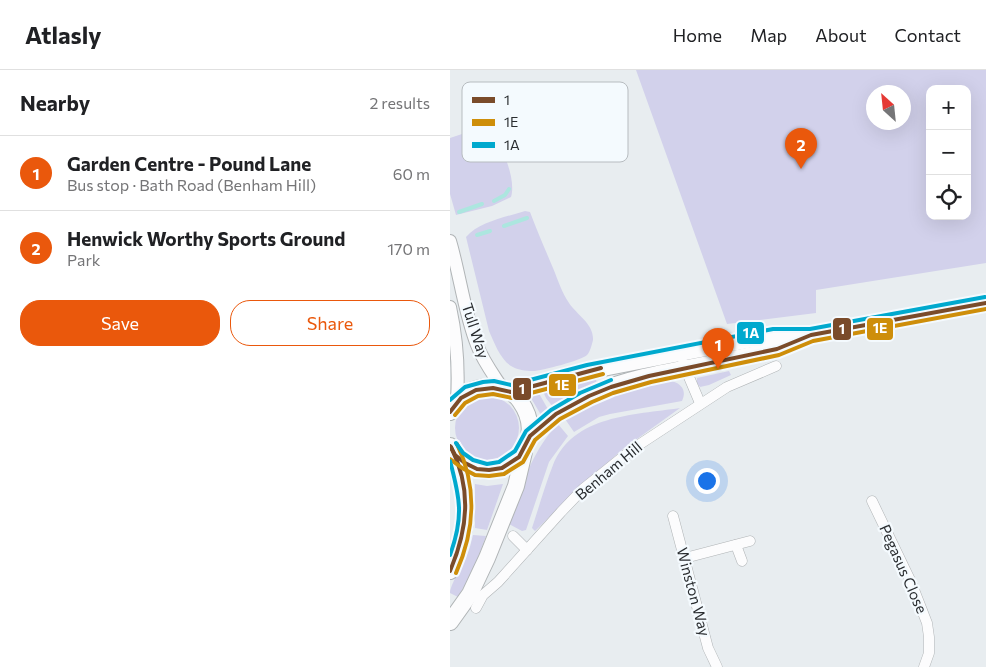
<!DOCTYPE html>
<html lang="en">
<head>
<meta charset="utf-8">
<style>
	:root { --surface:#fff; --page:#f6f6f6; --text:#202124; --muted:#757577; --line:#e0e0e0; --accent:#ea580c }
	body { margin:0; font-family:Commissioner,sans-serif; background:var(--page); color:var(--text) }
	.controls { position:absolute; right:15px; top:15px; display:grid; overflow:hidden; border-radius:10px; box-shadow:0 5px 20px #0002 }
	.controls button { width:45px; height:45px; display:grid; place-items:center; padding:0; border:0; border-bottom:1px solid var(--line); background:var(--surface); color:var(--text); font:25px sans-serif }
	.compass { position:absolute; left:416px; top:15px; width:45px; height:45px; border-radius:50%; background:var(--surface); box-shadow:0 5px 20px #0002; rotate:333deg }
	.you { position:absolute; left:256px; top:410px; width:18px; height:18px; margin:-12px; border:4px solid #fff; border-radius:50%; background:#1a73e8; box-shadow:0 0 0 8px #1a73e833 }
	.badge { display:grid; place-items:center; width:32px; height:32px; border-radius:50%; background:var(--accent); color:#fff; font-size:16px; font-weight:700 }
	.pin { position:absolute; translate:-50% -41px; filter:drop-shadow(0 1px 2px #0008) }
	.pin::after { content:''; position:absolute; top:26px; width:18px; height:15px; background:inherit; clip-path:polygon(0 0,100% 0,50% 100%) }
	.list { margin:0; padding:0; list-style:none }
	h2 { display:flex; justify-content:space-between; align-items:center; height:65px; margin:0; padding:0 20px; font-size:21px }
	h2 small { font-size:16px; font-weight:400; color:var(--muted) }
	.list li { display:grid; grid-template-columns:32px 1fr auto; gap:15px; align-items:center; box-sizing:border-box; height:75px; padding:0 20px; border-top:1px solid var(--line) }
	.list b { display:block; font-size:19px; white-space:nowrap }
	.list p { margin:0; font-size:16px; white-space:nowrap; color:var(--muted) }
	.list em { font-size:16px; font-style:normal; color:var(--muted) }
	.actions { display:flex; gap:10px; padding:15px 20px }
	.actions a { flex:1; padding:11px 0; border:1px solid var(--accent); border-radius:20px; text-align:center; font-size:18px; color:var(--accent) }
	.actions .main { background:var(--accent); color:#fff }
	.icon { flex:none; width:28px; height:28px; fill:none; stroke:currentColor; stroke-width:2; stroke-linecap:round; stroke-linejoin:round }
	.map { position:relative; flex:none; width:536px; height:597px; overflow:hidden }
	header { display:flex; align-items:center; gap:30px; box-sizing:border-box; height:70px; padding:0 25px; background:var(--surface); border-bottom:1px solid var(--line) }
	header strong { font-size:24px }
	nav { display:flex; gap:28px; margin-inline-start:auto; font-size:18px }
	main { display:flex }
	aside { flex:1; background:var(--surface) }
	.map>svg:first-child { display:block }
	.green { fill:#d2d1eb; fill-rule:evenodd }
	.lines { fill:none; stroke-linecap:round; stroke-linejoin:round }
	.stream { stroke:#ace6df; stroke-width:4 }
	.minor-casing { stroke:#b0b4b6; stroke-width:11 }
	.tertiary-casing { stroke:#b0b4b6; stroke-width:14 }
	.primary-casing { stroke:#b0b4b6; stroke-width:18 }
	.minor { stroke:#fcfcfd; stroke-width:10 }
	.tertiary { stroke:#fcfcfd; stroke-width:12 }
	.primary { stroke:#fcfcfd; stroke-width:16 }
	.bus-1-casing { stroke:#f4fafe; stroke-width:8 }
	.bus-2-casing { stroke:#f4fafe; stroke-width:8 }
	.bus-3-casing { stroke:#f4fafe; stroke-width:8 }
	.bus-1 { stroke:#7a4b2a; stroke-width:4 }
	.bus-2 { stroke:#ce8e0a; stroke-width:4 }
	.bus-3 { stroke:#00a9ce; stroke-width:4 }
	.labels { text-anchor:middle; stroke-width:4.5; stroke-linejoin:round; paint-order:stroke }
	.street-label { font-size:15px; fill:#2a2d30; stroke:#f4fafe }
	.key { fill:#f4fafe; stroke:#b7bcc0; stroke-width:1 }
	.key-label { font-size:14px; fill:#2a2d30 }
	.line-badge { stroke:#f4fafe; stroke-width:2 }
	.badge-label { font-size:14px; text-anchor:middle; font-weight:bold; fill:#fff }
</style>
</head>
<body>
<header>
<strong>Atlasly</strong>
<nav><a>Home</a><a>Map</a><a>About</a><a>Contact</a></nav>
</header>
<main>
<aside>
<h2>Nearby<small>2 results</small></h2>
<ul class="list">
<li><span class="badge">1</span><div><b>Garden Centre - Pound Lane</b><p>Bus stop · Bath Road (Benham Hill)</p></div><em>60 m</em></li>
<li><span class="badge">2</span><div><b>Henwick Worthy Sports Ground</b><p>Park</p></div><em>170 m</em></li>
</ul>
<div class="actions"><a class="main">Save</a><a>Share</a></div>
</aside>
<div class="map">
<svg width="536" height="597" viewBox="0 0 536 597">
	<rect width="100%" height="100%" fill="#e8edf0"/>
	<g class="green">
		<path d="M186,0H536V193L366,220V243L277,254ZM480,19H517V146H480ZM423,22H453V52H423Z"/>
		<path d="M42,54C49,73 67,107 61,127L42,136L6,145L0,124V68Z"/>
		<path d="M75,141L80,142C87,161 95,179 103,198C108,210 112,223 119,233C127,245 144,254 143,270C142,274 140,282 137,285C133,290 91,301 83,301C76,301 67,300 61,296C50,289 44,272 39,261L16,167C29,152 56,147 75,141Z"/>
		<path d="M279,301L281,305L259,315L250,317L247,313V308Z"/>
		<path d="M145,306L147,313L128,321L103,337L96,328L92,319Z"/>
		<path d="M218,310C229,312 238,319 232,331L160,344L149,347L124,362L115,349C147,329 181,318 218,310Z"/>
		<path d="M87,320L99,341L91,345L78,323Z"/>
		<circle cx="37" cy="358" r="32"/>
		<path d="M230,338L173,379L127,420L85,461L82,458C89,437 95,415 103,395C123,345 184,345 230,338Z"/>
		<path d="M108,354L118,366L99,392L76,460L72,461L57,453C71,419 82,380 108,354Z"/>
		<path d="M25,414L37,416L53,414L37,460L25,458Z"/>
		<path d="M23,465L36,466L23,501L8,527L0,523C0,515 13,495 17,485C20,479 21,472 23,465Z"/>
	</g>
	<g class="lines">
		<g class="stream">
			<path d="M44,131L55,125L59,119"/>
			<path d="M9,142L32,134"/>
			<path d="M54,156L77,148"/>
			<path d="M27,165L40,161"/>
		</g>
		<g class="minor-casing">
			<g id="minor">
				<path d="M233,293L250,333"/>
				<path d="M422,431L461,512L477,553L479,567V583L474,597"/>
				<path d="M223,446L258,578L267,597"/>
				<path d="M63,466L77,480"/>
				<path d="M286,475L292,491"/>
				<path d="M235,488L300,471"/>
				<path d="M26,538L33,525L48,512L111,442L133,419L158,399L184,378L277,317L326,296"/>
			</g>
		</g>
		<g class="tertiary-casing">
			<g id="tertiary">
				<path d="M0,171C10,205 14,242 27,275C33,291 43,304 52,318"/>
				<path d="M0,237C7,269 9,298 7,330"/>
			</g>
		</g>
		<g class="primary-casing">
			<g id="primary">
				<path d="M61,322L138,301L230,283L324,265H361L536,233"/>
				<path d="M0,342C7,327 20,319 36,317C50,316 62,320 70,331C108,385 24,430 0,376"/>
				<path d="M80,366C99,351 117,335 139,325C198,299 264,297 325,279C335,277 344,272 354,268"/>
				<path d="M0,501C9,481 16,461 16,438C16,420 9,402 5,385"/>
				<path d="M0,552L20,524L37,488L66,416L74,382"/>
			</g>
		</g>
		<use href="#minor" class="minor"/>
		<use href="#tertiary" class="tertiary"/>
		<use href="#primary" class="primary"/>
		<g class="bus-1-casing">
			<g id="bus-1">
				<path d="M0,342L11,328L26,320L43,318L61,322L151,298"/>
				<path d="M0,376L5,385L15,393L27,399L39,400L52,398L69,387L80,366L106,344L139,326L161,317L199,306L327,279L361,265L536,233"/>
				<path d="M0,501C18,459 22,419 1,377"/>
			</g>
		</g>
		<g class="bus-2-casing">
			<g id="bus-2">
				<path d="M5,345L15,333L28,326L43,324L62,328L153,304"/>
				<path d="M0,389L12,398L25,405L39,406L54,404L73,392L85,370L110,349L142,332L163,323L201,312L329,285L363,271L536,239"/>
				<path d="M6,503C25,460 28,418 7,374"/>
			</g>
		</g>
		<g class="bus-3-casing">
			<g id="bus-3">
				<path d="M0,330L15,317L33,312L44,311L61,315L137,295L323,259H360L535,227"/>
				<path d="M6,373L13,383L23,390L37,394L49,392L65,381L76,361L101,340L130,323L161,310"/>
				<path d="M0,391C10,428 14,447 0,485"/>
			</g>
		</g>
		<use href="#bus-1" class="bus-1"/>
		<use href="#bus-2" class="bus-2"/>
		<use href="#bus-3" class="bus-3"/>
	</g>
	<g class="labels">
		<g class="street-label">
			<text transform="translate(25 261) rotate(72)" y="5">Tull Way</text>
			<text transform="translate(159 401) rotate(-40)" y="5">Benham Hill</text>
			<text transform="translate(453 499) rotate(66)" y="5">Pegasus Close</text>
			<text transform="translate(243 522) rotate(75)" y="5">Winston Way</text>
		</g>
	</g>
	<rect x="12" y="12" width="166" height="80" rx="8" class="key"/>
	<rect x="22" y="27" width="23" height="6" fill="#7a4b2a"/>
	<rect x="22" y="49" width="23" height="7" fill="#ce8e0a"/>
	<rect x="22" y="72" width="23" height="6" fill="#00a9ce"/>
	<g class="key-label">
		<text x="54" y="35">1</text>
		<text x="54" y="57">1E</text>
		<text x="54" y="80">1A</text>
	</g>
	<g class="line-badge">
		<rect x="416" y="247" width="28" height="24" rx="5" fill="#ce8e0a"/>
		<rect x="382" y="247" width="20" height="24" rx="5" fill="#7a4b2a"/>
		<rect x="286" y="251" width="29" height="24" rx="5" fill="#00a9ce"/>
		<rect x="98" y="303" width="29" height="24" rx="5" fill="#ce8e0a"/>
		<rect x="62" y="307" width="20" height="24" rx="5" fill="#7a4b2a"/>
	</g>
	<g class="badge-label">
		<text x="430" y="263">1E</text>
		<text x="392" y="264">1</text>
		<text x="301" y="268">1A</text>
		<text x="112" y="320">1E</text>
		<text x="72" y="324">1</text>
	</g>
</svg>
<div class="controls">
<button>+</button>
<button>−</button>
<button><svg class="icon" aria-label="locate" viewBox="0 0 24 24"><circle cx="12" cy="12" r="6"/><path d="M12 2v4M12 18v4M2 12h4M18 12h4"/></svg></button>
</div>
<svg class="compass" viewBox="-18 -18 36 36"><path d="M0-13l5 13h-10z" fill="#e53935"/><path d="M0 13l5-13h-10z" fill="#757577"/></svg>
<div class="you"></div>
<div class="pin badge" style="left:268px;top:299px">1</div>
<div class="pin badge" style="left:351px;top:99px">2</div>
</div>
</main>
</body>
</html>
